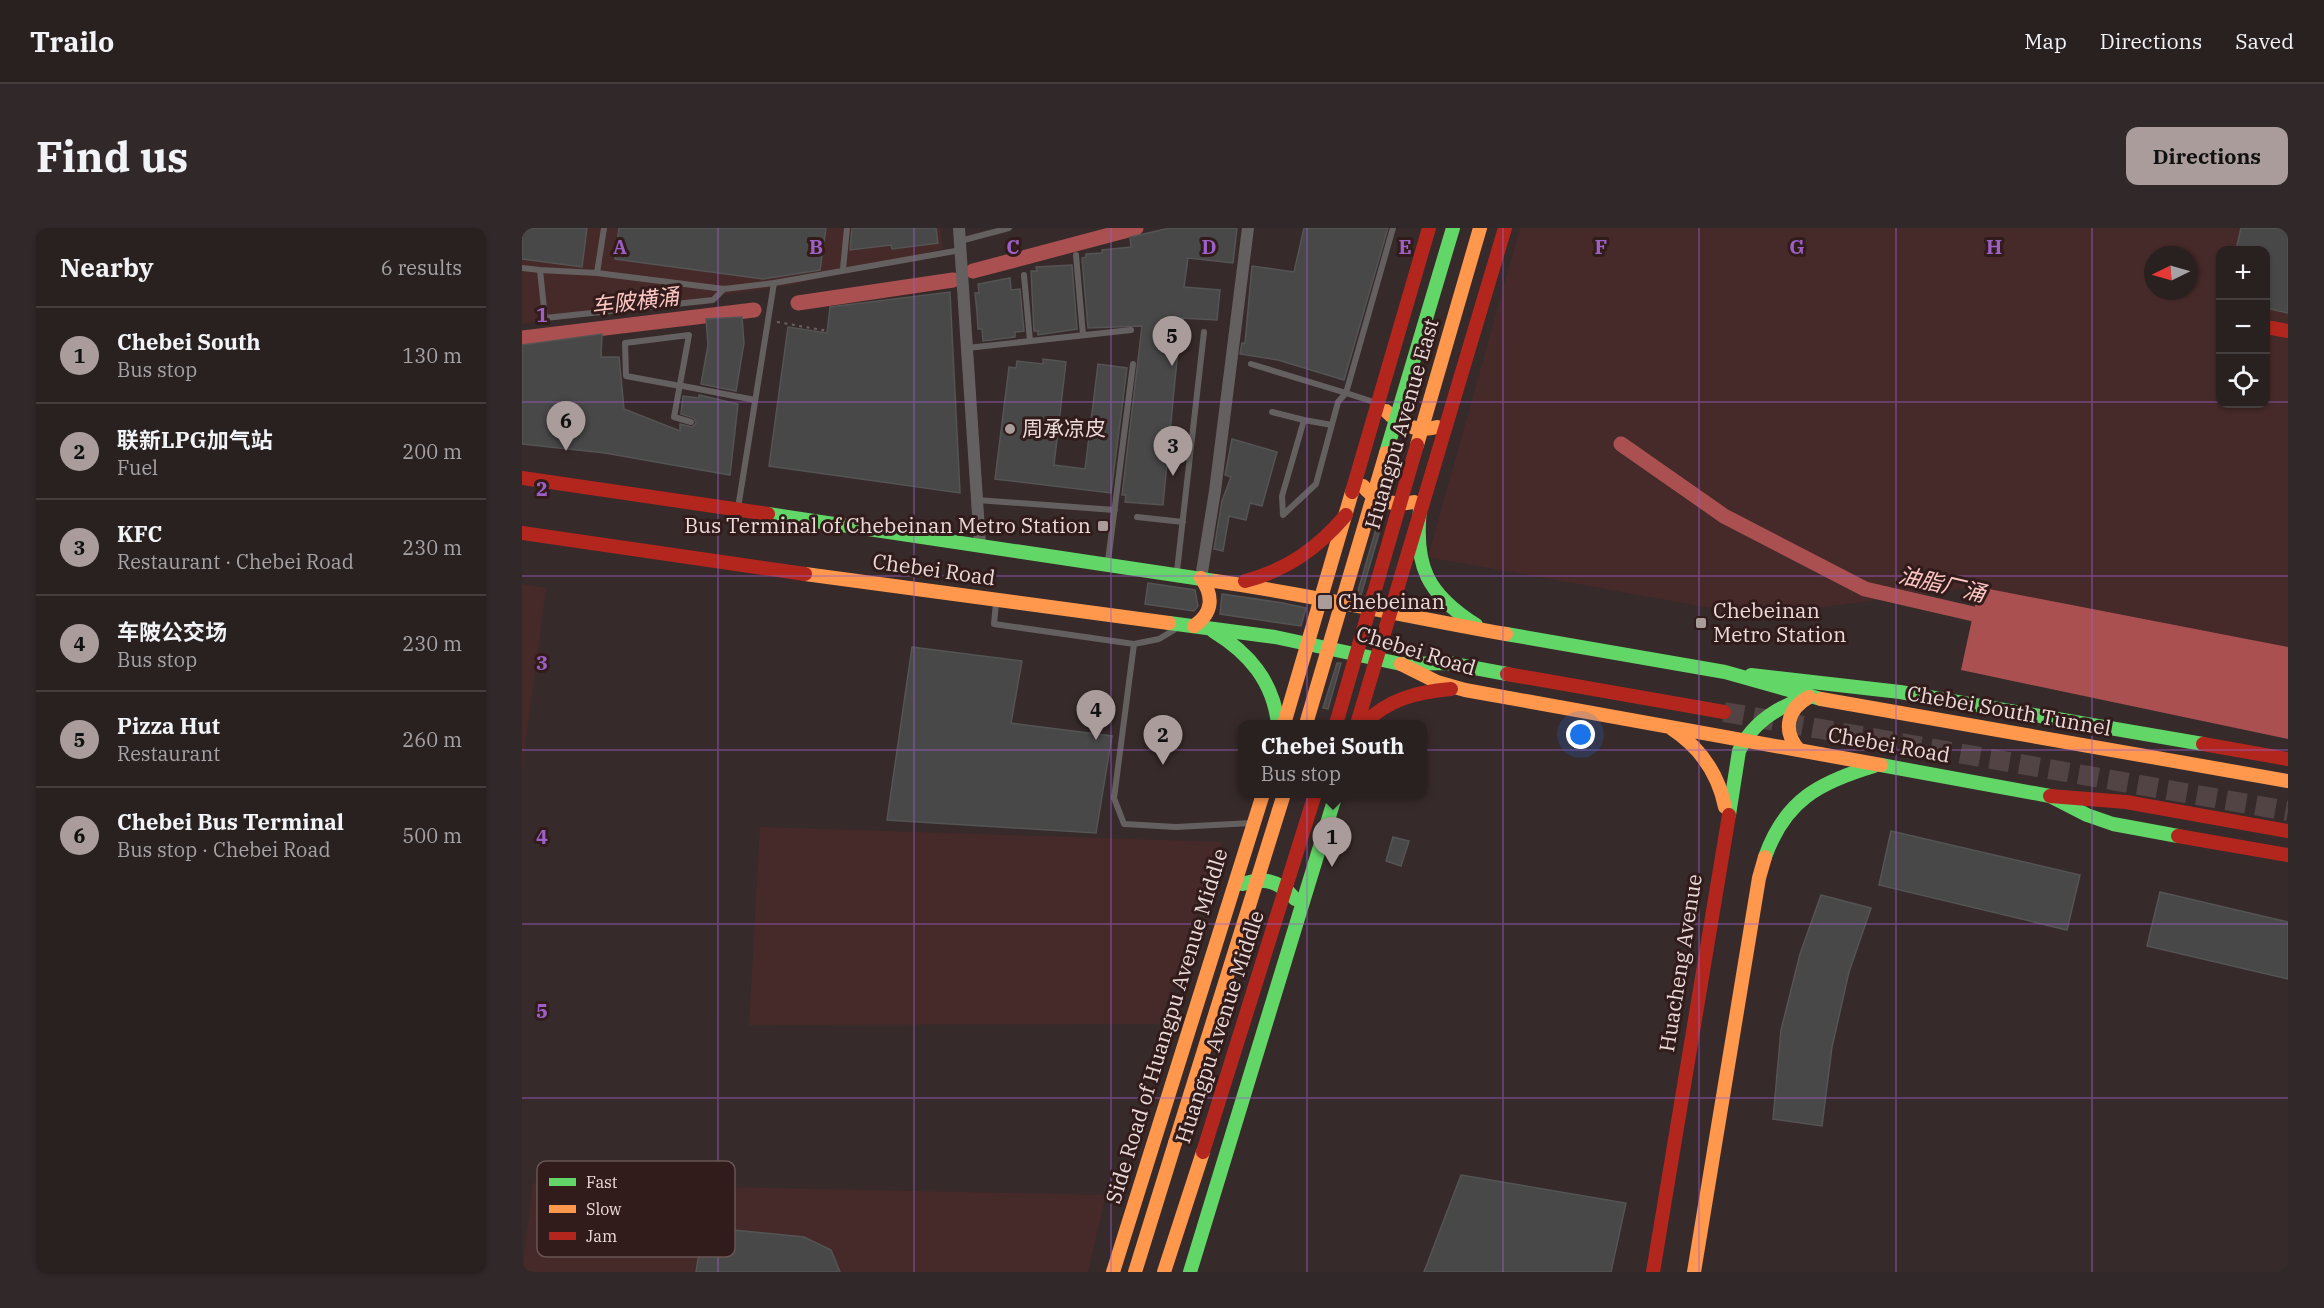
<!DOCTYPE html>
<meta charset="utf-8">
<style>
:root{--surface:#292020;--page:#312829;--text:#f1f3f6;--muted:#a5a3a5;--line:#453e3e;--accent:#ab9c9c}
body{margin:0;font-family:"IBM Plex Serif","Noto Sans SC",serif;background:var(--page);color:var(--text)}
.controls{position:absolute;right:18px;top:18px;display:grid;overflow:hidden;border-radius:12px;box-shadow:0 2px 4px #0004}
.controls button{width:54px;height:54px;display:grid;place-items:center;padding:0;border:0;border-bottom:2px solid var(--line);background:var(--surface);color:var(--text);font:30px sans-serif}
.compass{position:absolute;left:1622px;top:18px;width:54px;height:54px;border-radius:50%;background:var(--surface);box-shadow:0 2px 4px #0004;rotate:265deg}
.you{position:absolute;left:1059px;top:507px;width:21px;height:21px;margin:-15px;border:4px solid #fff;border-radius:50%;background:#1a73e8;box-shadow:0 0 0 9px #1a73e833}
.badge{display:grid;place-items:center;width:39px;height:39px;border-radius:50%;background:var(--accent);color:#111;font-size:20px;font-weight:700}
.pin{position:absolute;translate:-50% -50px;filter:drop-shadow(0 2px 3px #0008)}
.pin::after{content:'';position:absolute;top:32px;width:21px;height:18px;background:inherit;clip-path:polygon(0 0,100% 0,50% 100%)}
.popup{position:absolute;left:716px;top:492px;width:189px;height:78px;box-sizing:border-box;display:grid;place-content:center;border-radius:12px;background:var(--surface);filter:drop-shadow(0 2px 4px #0005);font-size:20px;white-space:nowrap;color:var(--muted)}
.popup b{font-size:22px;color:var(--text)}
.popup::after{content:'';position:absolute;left:50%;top:100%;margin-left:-12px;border:12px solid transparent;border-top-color:var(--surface)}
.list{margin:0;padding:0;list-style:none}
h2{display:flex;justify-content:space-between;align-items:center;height:78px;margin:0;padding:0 24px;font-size:26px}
h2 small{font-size:20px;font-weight:400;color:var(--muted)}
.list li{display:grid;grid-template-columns:39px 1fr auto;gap:18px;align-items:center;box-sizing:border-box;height:96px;padding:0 24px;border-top:2px solid var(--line)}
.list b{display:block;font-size:22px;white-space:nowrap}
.list p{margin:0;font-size:20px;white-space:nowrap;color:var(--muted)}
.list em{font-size:20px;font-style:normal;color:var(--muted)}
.icon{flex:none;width:33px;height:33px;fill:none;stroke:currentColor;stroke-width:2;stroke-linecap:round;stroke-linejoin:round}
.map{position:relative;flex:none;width:1766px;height:1044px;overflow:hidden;border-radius:12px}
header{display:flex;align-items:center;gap:36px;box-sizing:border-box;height:84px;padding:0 30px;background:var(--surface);border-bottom:2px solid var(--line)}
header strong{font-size:28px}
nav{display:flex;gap:33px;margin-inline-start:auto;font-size:21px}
.intro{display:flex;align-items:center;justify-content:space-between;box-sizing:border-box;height:144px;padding:0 36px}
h1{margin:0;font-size:42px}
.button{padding:15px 27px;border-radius:12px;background:var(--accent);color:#111;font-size:21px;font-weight:700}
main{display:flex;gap:36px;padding:0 36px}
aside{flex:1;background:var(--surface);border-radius:12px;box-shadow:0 2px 4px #0004}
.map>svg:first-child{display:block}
.built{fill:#462a29;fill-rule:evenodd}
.water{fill:#ab5050}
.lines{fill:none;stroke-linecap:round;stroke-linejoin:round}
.canal{stroke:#ab5050;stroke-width:15}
.building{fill:#484848;stroke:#545454;stroke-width:1.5}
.primary-tunnel{stroke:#524444;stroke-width:20;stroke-dasharray:20 10;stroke-linecap:butt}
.path{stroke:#696262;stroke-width:2;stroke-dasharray:3 4.5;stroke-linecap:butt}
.lane{stroke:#656060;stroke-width:6}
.street{stroke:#656060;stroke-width:12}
.fast{stroke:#63d668;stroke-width:14}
.slow{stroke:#ff974d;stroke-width:14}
.jam{stroke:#b3261e;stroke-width:14}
.fast-bridge{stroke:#63d668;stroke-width:14}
.slow-bridge{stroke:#ff974d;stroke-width:14}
.jam-bridge{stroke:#b3261e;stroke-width:14}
.grid{fill:none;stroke:#9c60c7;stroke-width:1.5;stroke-opacity:0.55}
.poi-dot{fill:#ab9c9c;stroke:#321c1b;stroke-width:2}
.labels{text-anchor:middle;stroke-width:6;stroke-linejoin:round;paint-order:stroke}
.street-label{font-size:21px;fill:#eadad9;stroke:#321c1b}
.poi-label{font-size:21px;fill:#eadad9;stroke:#321c1b;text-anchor:start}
.water-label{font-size:22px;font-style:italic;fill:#fdc6c3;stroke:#321c1b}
.key{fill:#321c1b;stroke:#695554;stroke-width:1.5}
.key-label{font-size:16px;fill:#eadad9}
.grid-label{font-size:20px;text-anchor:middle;font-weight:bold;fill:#9c60c7;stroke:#321c1b;stroke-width:6;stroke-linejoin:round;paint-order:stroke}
</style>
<header>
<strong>Trailo</strong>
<nav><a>Map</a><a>Directions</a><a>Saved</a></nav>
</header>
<div class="intro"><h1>Find us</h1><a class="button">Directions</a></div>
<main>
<aside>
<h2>Nearby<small>6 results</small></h2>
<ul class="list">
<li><span class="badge">1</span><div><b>Chebei South</b><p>Bus stop</p></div><em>130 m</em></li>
<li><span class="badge">2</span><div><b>联新LPG加气站</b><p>Fuel</p></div><em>200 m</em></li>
<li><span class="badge">3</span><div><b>KFC</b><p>Restaurant · Chebei Road</p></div><em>230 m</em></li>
<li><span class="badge">4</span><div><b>车陂公交场</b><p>Bus stop</p></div><em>230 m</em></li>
<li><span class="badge">5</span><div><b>Pizza Hut</b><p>Restaurant</p></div><em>260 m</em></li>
<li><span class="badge">6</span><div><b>Chebei Bus Terminal</b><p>Bus stop · Chebei Road</p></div><em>500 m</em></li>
</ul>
</aside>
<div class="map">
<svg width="1766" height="1044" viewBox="0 0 1766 1044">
<rect width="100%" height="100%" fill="#372a2a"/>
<path class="built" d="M0,0H419L421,21L269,57L0,96Z
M998,0H1766V419L1457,359L1233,388L906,329ZM1698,22H1744V176H1698ZM1631,27H1667V63H1631Z
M0,356L24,360L0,540Z
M238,599L701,614L637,796L227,797Z
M11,955L584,967L566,1044H0Z"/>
<path class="water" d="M1457,359L1766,419V511L1439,442Z"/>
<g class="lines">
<path class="canal" d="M451,43L614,0
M276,75L431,52
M0,110L232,82
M1099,216L1202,288L1343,361L1469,390"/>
</g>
<path class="building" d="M0,0H65L60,39L0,31Z
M97,0H304L298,42L241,51L93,31Z
M330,0H414L416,15L370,21L369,17L328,22Z
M648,0H715L711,35L666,30L662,59L698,62L695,92L659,90L641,277L603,274L604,267H600L620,98L566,100L560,30L564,29V26L580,25V22L609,19L608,9Z
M782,0H866L822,152L756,132L718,126L720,115H723L730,38L772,44Z
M1719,0H1766V85L1743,80V22H1714Z
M550,37L555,101L516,107V103H512L509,43H515L514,39Z
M488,50L489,62L498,61L502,103L493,104V109L461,113L460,101H456L455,84L453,65H457L456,56Z
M428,64L438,265L247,238L266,99L305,105L308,79Z
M220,89L222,115L214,163L179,156L186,117L184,91Z
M80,106L79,129H97L102,181L158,203V196L170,199L174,195L172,190L159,186L161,168L177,170V167L216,176L208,247L83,225L0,216V117Z
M521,131L544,134L532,237L563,241L576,136L605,140L589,265L473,251L487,139L494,140L495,133L521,136Z
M710,211L755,224L740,278L728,275L724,292L707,288L701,323L692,321L700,273L709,249L703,247Z
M859,284L863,285L839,367L835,366Z
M626,355L673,362L676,378L672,383L623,376Z
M700,366L761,375L784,380L779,398L698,386Z
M390,419L500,433L489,495L590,508L574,605L365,592Z
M815,435H819L806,481L801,480Z
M1369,603L1558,647L1545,702L1357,657Z
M871,609L887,613L879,638L864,633Z
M1638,664L1766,694V751L1625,718Z
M1299,667L1349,680L1327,744L1310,819L1300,898L1251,891L1259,802L1278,726Z
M939,947L1104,975L1089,1044H902Z
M181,999L282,1009L309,1022L318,1044H174Z"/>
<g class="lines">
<path class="primary-tunnel" d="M1202,484L1766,583"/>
<path class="path" d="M255,94L306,103"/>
<path class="lane" d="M82,0L75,45L202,61L252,55
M438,13L487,0
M554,27L561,107
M0,40L18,42L23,90L191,72L202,61
M321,41L325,0
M18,42L75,45
M502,47L508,113
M445,120L609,102
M729,136L824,165L816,174L794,256L761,287L760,268L782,192L750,184
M855,175L824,165L871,0
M782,192L810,197
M169,194L152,189L167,107L103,115L104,148L158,158H161L233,172
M455,272L593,282
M216,280L252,55L439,22
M615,289L661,294
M586,333L611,136
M655,343L682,104
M474,375L472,396L612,416L637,411L652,402
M612,416L592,570L602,596L654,599L730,595"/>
<path class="street" d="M437,0L458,317
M679,350L693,263L726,0"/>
<path class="fast" d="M898,281C892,338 905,366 954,397
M246,286L693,353
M647,395L753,409L879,436L926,435L985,446
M691,403C727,425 751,453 756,496
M984,406L1203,444L1299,471
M1229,447L1378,464L1681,516
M1359,537L1528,568L1565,587L1591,596L1656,608
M1207,587L1217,523C1230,495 1254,480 1282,470
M1243,629C1263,572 1298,554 1352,538
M721,656C742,648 759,654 773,671
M668,1044L814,566"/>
<path class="slow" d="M864,183C879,198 895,204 915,199
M841,258C854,274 872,278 892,274
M283,346L647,395
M693,353C791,367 887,389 984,406
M672,398C691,385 692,368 679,350
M879,436L915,454L943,462L1359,537
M1299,471L1766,553
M762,496L830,264
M1150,501C1179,520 1196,545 1203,579
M1277,522C1260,503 1265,481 1287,469
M591,1044L741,566
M613,1044L653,915
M642,1044L681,924
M1172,1044L1237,650L1243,629"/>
<path class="jam" d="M1750,100L1766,103
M0,250L246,286
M830,264L907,0
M0,305L283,346
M723,353C765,342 796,320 824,287
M985,446L1202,484
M835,496L983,0
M842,496C866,471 895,464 929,461
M1681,516L1766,531
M1528,568L1604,574L1766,603
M1656,608L1766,627
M1131,1044L1207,587"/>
<path class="fast-bridge" d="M864,225L931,0"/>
<path class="slow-bridge" d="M895,217L958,0
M784,496L864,225
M653,915L762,566"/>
<path class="jam-bridge" d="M814,496L895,217
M681,924L793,566"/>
</g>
<path class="grid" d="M196,0V1044M392,0V1044M589,0V1044M785,0V1044M981,0V1044M1177,0V1044M1374,0V1044M1570,0V1044M0,174H1698M1744,174H1766M0,348H1766M0,522H1766M0,696H1766M0,870H1766"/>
<g class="poi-dot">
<circle cx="488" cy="201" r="6"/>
<rect x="575" y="292" width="12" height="12" rx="3"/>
<rect x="795" y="366" width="16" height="16" rx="3"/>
<rect x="1173" y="389" width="12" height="12" rx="3"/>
</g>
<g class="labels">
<g class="street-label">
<text transform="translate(880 196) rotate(-74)" y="7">Huangpu Avenue East</text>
<text transform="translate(412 342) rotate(8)" y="7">Chebei Road</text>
<text transform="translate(894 423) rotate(17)" y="7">Chebei Road</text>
<text transform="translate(1487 483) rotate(10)" y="7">Chebei South Tunnel</text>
<text transform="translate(1367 517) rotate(10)" y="7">Chebei Road</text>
<text transform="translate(1159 735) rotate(-81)" y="7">Huacheng Avenue</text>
<text transform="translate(645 798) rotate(-73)" y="7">Side Road of Huangpu Avenue Middle</text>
<text transform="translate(698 799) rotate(-72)" y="7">Huangpu Avenue Middle</text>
</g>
<g class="poi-label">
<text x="500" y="208">周承凉皮</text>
<text x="569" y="305" text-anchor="end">Bus Terminal of Chebeinan Metro Station</text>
<text x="816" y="381">Chebeinan</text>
<text x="1191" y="390">Chebeinan<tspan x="1191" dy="24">Metro Station</tspan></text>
</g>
<g class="water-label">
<text transform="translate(113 73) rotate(-7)" y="8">车陂横涌</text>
<text transform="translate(1420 356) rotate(13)" y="8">油脂厂涌</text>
</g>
</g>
<rect x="15" y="933" width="198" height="96" rx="9" class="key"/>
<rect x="27" y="950" width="27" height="8" fill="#63d668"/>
<rect x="27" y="977" width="27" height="8" fill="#ff974d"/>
<rect x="27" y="1004" width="27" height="8" fill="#b3261e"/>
<g class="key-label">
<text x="64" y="960">Fast</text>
<text x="64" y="987">Slow</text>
<text x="64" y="1014">Jam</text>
</g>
<g class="grid-label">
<text x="98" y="26">A</text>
<text x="294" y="26">B</text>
<text x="491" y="26">C</text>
<text x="687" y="26">D</text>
<text x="883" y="26">E</text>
<text x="1079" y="26">F</text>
<text x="1275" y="26">G</text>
<text x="1472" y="26">H</text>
<text x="20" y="94">1</text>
<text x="20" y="268">2</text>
<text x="20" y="442">3</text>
<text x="20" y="616">4</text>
<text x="20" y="790">5</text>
</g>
</svg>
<div class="controls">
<button>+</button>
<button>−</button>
<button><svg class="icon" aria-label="locate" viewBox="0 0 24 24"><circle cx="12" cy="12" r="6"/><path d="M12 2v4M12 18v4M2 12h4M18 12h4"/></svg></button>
</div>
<svg class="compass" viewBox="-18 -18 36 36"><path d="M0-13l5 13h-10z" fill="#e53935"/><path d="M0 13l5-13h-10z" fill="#a5a3a5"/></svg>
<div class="you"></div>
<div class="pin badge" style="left:810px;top:639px">1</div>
<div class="popup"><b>Chebei South</b>Bus stop</div>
<div class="pin badge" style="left:641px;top:537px">2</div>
<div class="pin badge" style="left:651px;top:248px">3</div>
<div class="pin badge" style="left:574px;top:512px">4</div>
<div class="pin badge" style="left:650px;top:138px">5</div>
<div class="pin badge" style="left:44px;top:223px">6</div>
</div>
</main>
